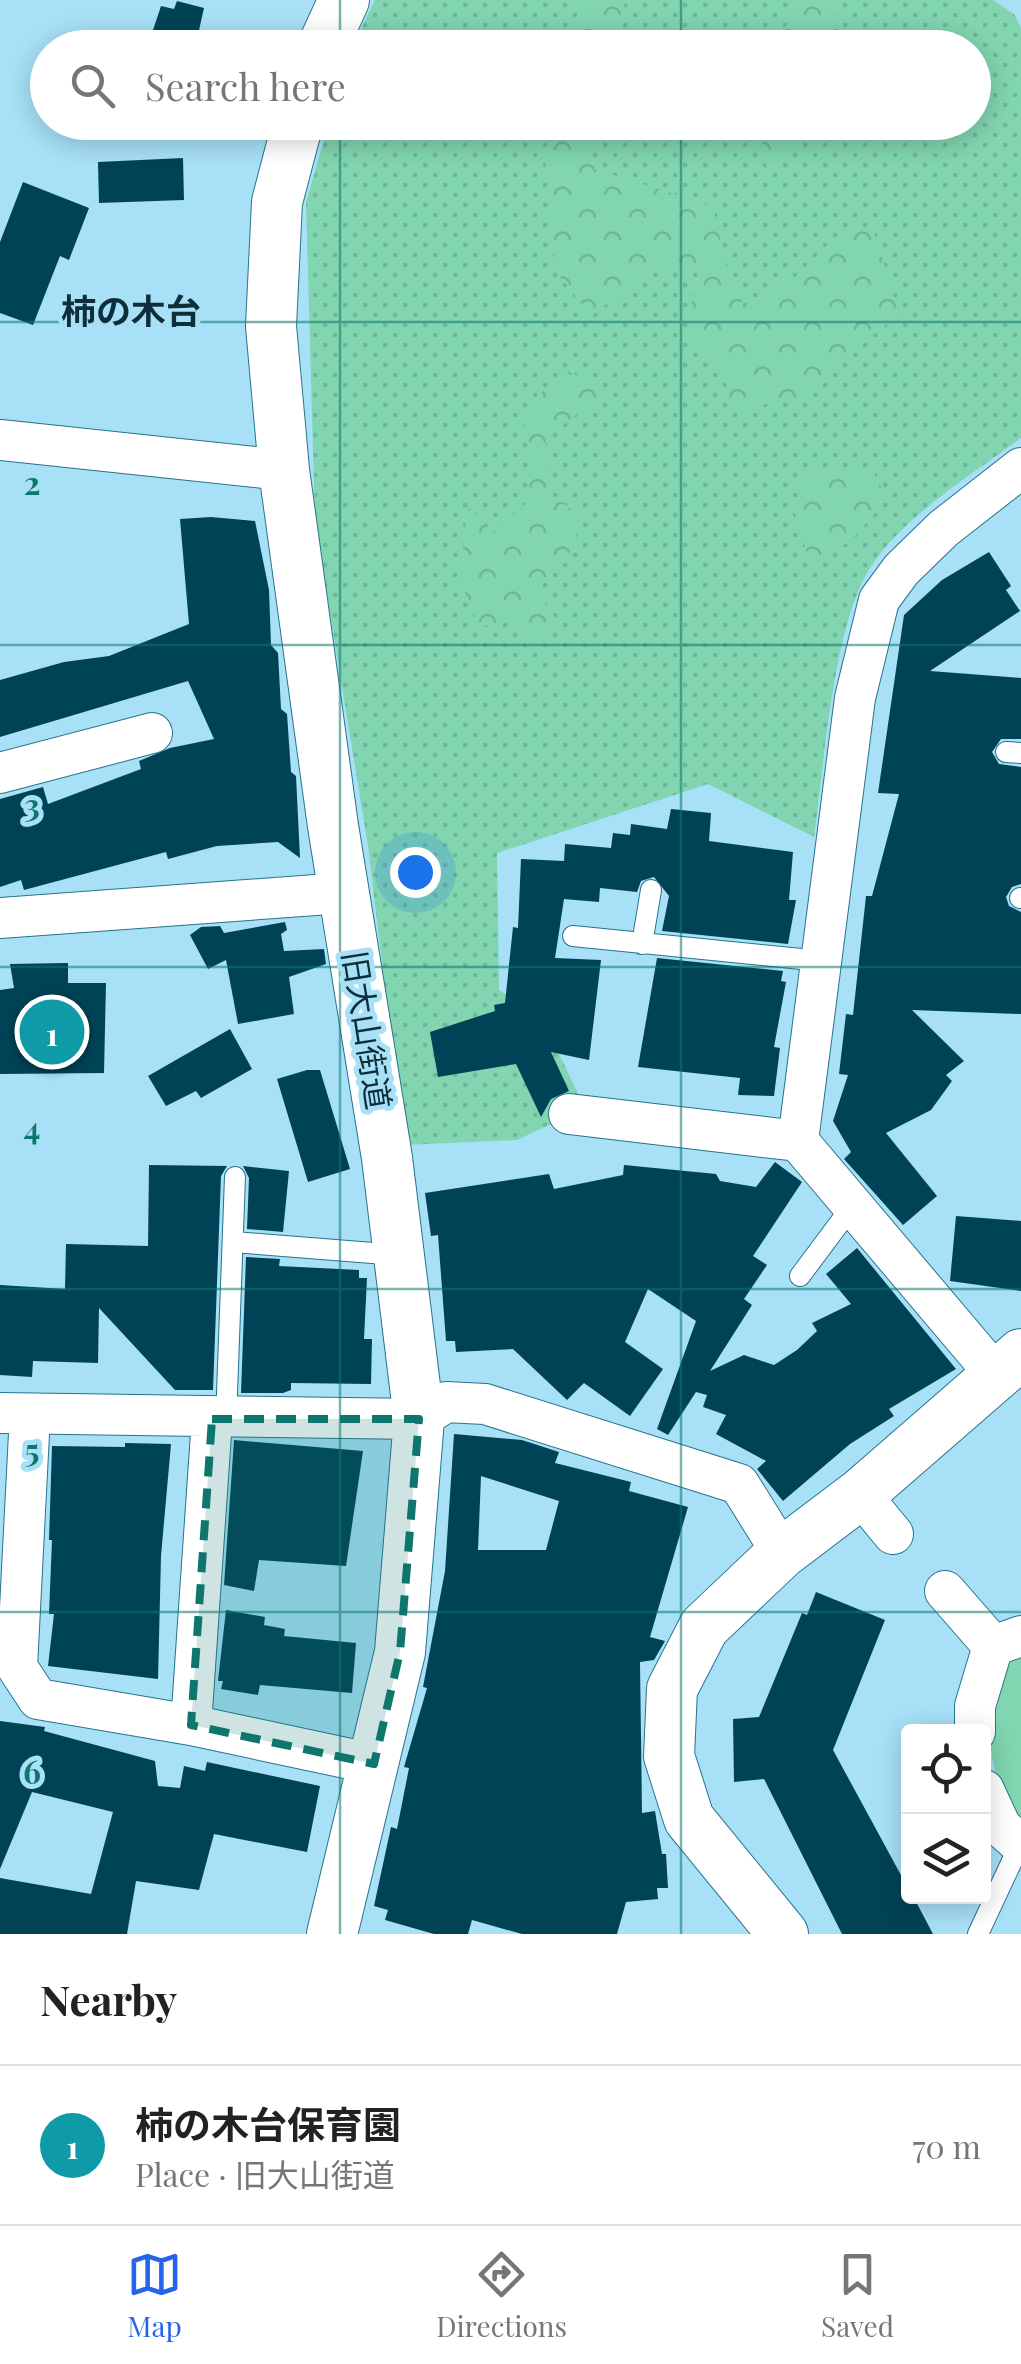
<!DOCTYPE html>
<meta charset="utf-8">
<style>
:root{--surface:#fff;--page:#f6f6f6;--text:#222;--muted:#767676;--line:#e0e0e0;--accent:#2563eb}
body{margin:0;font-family:"Playfair Display","Noto Sans JP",serif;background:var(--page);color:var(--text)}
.controls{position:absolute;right:30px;bottom:30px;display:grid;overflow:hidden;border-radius:10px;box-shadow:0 5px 25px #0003}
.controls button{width:90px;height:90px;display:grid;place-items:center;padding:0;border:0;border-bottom:2px solid var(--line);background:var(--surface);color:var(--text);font:50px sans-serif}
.you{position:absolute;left:415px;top:872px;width:35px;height:35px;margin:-25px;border:8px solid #fff;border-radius:50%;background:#1a73e8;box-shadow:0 0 0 15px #1a73e833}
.badge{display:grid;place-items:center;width:65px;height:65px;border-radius:50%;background:var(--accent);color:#fff;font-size:32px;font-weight:700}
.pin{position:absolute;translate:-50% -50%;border:5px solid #fff;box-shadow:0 2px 10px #0006}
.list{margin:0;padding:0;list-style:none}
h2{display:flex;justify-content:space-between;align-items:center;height:130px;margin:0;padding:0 40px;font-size:42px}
h2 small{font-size:32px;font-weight:400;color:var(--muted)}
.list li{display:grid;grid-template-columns:65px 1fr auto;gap:30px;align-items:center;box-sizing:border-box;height:160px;padding:0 40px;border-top:2px solid var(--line)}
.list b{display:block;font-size:38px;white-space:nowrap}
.list p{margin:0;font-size:32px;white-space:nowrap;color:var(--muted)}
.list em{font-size:32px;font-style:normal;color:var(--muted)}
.icon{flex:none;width:55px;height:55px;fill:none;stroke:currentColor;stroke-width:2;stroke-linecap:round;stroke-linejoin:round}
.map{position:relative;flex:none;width:1021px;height:1934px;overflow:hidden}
.search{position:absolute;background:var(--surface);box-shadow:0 5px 25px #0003;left:30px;right:30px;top:30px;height:110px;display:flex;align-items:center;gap:25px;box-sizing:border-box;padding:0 35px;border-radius:55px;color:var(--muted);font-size:38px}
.sheet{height:290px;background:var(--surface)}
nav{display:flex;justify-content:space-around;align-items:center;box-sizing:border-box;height:140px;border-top:2px solid var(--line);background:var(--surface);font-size:28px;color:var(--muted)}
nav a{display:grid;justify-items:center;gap:5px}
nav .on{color:var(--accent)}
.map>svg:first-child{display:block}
.grass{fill:url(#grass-dots)}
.forest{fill:url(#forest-crowns)}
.park{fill:#81d5b0}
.building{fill:#014356;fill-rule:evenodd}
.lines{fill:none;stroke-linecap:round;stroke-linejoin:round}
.service-casing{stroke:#27738d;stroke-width:22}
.minor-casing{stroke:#27738d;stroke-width:42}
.tertiary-casing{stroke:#27738d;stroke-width:52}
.service{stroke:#fff;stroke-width:20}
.minor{stroke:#fff;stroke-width:40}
.tertiary{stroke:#fff;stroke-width:50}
.marked{fill:#0f766e;fill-opacity:0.2;stroke:#0f766e;stroke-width:8;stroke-dasharray:20 12;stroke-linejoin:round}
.grid{fill:none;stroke:#0f766e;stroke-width:2.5;stroke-opacity:0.55}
.labels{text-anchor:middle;stroke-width:10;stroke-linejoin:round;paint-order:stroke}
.street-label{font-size:32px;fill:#0e2e39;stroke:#a7e0f7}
.neighbourhood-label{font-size:35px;font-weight:bold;fill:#0e2e39;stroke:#a7e0f7}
.grid-label{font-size:32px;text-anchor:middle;font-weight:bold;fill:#0f766e;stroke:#a7e0f7;stroke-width:10;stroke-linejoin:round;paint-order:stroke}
</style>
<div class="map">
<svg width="1021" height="1934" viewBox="0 0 1021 1934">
<defs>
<pattern id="grass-dots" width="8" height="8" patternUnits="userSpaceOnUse" patternTransform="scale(2.5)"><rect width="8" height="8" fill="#81d5b0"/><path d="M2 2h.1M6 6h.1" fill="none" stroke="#6eb798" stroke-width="1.8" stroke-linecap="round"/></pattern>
<pattern id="forest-crowns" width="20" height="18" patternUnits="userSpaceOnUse" patternTransform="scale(2.5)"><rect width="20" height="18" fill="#81d5b0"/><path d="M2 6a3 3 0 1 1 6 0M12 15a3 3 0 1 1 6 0" fill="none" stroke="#6eb798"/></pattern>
</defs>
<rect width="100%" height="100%" fill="#a7e0f7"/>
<path class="grass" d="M375,0H993L1014,14L1021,28V438C972,475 903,516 870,568C833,625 824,766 814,837L708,784L497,853L499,990L540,1015L585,1108L517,1140L404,1145L368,846L315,521L306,202L329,123L974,122V48L352,47Z"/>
<path class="forest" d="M585,0H626L609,47H561Z
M792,0H837L839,47H787L785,31Z
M779,122H832V123L767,166L756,151Z
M564,123H591L594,169L713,206L726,265L743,292L741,308L794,278L846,227L874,231L899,314L795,398L734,411L720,365L686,333L699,268L649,272L591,316L556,272L544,148L567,131Z
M564,369L608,390L546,438L548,492L583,518L565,563L535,588L561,626L529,651L516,621L479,627L460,580L467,506L495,532L529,501V450L522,413Z
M806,468H872L887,499L850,542L809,560L794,510Z"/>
<path class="park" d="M1021,1643V1823C988,1791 978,1697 1002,1657C1006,1651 1015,1647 1021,1643Z"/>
<path class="building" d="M177,1L204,8L195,48H147L161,6L174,9Z
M183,158L184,200L99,203L98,162Z
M23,182L89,208L69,260L60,256L33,325L0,313V242Z
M211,517L255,521L269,590L271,645L278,653L281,709L287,714L291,772L296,776L300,858L278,842L217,846L168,859L166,852L24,890L21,880L0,887V799L43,787L48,804L141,769L139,761L170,748L214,739L188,681L0,737V680L64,662L109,656L189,624L180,519Z
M989,552L1011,586L1006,590L1020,611L930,671L1021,678V739H1001L992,752L999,764L1021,767V884L1012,887L1006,897L1009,906L1021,912V1014L912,1010L964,1061L946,1075L952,1081L931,1110L886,1133L937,1196L903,1225L844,1159L851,1152L833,1121L848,1075L839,1074L846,1014L853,1015L866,896H872L899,794L878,793L904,615L942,580Z
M671,809L711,813L709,841L793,852L789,900H796L788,944L662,931L669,896L654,877L641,881L637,892L600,888L599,902L564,899L555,958L601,960L589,1060L551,1052L569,1091L551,1099L541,1117L516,1064L438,1077L430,1032L495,1011L494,1005L505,1003L513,927L518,928L521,859L564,861L565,844L611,848L613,833L630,835L631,824L667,829Z
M285,922L287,930L281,934L284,951L324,949L326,964L289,977L294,1014L238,1024L226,960L208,969L190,935L201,927L220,926L224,933Z
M657,958L783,971L781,981L786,982L774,1047L780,1048L774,1096L738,1095L740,1078L638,1067Z
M68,963V983H106L104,1073L0,1074V990L14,988L10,964Z
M230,1029L252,1069L201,1098L196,1091L166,1106L148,1076Z
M307,1070H320L350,1169L308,1182L277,1079Z
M775,1162L802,1182L753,1256L767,1265L744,1299L752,1305L710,1371L744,1355L774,1365L797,1350L817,1331L812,1323L851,1304L826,1274L857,1248L956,1369L889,1409L894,1416L850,1444L783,1501L757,1469L766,1461L716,1434L726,1415L703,1407L707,1395L696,1392L668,1435L657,1429L696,1321L648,1289L625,1342L663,1369L630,1416L584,1383L567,1400L513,1349L456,1352L455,1341H446L438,1235L431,1236L425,1193L549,1174L554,1189L623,1175L624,1165L716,1174L720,1181L756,1187Z
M149,1165L227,1166L221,1176L213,1390H175L99,1308L98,1363L33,1361L32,1377L0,1375V1285L65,1289L66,1244L148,1246Z
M243,1166L289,1171L283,1232L247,1229L249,1178Z
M956,1216L1021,1221V1291L950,1281Z
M246,1257L280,1259L279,1266L359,1270V1278H367L364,1339H372L371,1384L291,1383V1390L283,1393H241Z
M454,1434L522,1440L559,1452L555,1463L631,1482L629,1491L688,1507L650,1637L665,1641L654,1660L640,1662L642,1813L655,1811L662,1854H666L668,1888H657L658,1899L626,1902L617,1934H522L472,1920L468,1934H434L385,1920L388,1910L374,1906L391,1827L397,1829L409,1768L404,1767L427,1688L423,1687L445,1571ZM481,1476L559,1501L546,1550H478Z
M234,1440L363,1451L346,1566L259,1560L254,1591L224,1585Z
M125,1443L171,1444L161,1556L158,1679L48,1666L54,1614H49L52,1540H49L52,1446L125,1447Z
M816,1592L885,1620L833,1750L908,1888V1896H913L933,1934H842L764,1779L734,1782L733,1719L759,1717L802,1613L807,1615Z
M226,1610L265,1617L264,1625L285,1629L284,1636L356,1643L352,1693L260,1685L258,1695L221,1689L223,1681H218Z
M0,1721L45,1727L44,1731L155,1761L158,1786L180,1788L184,1766L205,1771L207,1762L320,1786L307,1852L214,1834L199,1890L136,1881L127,1934H0V1878L91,1894L113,1812L32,1792L0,1869Z"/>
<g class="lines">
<defs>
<path id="service" d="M1006,752L1021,753
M1020,898H1021
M573,936L821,961
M642,944L651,890
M233,1242L398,1255
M800,1276L853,1205
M226,1420L235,1177
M978,1934L1020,1844"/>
<path id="minor" d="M0,440L284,470
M0,773L152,733
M0,918L343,893
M569,1114L798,1141L996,1375
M798,1141L855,698L879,600L901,570L943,529L1021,468
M0,1413L419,1419L446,1402L485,1404L739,1484L782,1553
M30,1414L17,1667L38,1699L191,1725L374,1764
M860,1494L893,1534
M945,1591L993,1646
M191,1725L212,1419
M975,1732V1706L993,1646L1021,1636
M984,1790L1001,1827L1021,1845"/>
<path id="tertiary" d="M322,48L344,0
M298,122L277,202L271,326L284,470L333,826L387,1158L419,1419L400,1652L332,1934
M783,1934L689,1819L669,1756L672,1689L704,1627L782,1553L860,1494L1021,1354"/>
</defs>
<use href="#service" class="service-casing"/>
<use href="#minor" class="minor-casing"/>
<use href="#tertiary" class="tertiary-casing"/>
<use href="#service" class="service"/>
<use href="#minor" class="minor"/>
<use href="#tertiary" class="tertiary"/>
</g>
<path class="marked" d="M212,1419H419L400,1652L374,1764L191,1725Z"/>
<path class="grid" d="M340,0V48M681,0V48M340,122V1934M681,122V1934M0,322H1021M0,645H1021M0,967H1021M0,1289H1021M0,1612H1021"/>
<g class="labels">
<g class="street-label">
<text transform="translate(366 1030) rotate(81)" y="11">旧大山街道</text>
</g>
<g class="neighbourhood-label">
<text x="131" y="324">柿の木台</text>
</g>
</g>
<g class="grid-label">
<text x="32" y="495">2</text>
<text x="32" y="817">3</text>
<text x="32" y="1140">4</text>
<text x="32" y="1462">5</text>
<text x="32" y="1784">6</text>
</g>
</svg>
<div class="controls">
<button><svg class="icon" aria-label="locate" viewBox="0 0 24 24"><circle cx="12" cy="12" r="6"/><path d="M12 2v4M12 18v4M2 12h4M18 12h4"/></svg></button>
<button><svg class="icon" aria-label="layers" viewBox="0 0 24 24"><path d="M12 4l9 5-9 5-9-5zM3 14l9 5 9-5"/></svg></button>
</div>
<div class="you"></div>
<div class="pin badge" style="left:52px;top:1032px;background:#0f9aa8">1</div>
<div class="search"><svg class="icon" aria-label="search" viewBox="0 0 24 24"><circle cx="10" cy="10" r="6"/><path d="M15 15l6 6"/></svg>Search here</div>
</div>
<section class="sheet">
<h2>Nearby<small></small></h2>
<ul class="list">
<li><span class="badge" style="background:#0f9aa8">1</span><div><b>柿の木台保育園</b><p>Place · 旧大山街道</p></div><em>70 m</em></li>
</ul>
</section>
<nav>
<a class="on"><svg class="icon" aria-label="map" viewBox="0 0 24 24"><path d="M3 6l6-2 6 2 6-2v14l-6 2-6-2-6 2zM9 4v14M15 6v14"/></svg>Map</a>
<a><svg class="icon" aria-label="directions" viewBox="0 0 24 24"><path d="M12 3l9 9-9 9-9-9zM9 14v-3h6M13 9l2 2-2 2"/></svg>Directions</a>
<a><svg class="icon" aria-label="saved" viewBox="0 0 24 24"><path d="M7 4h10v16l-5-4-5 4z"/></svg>Saved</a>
</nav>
